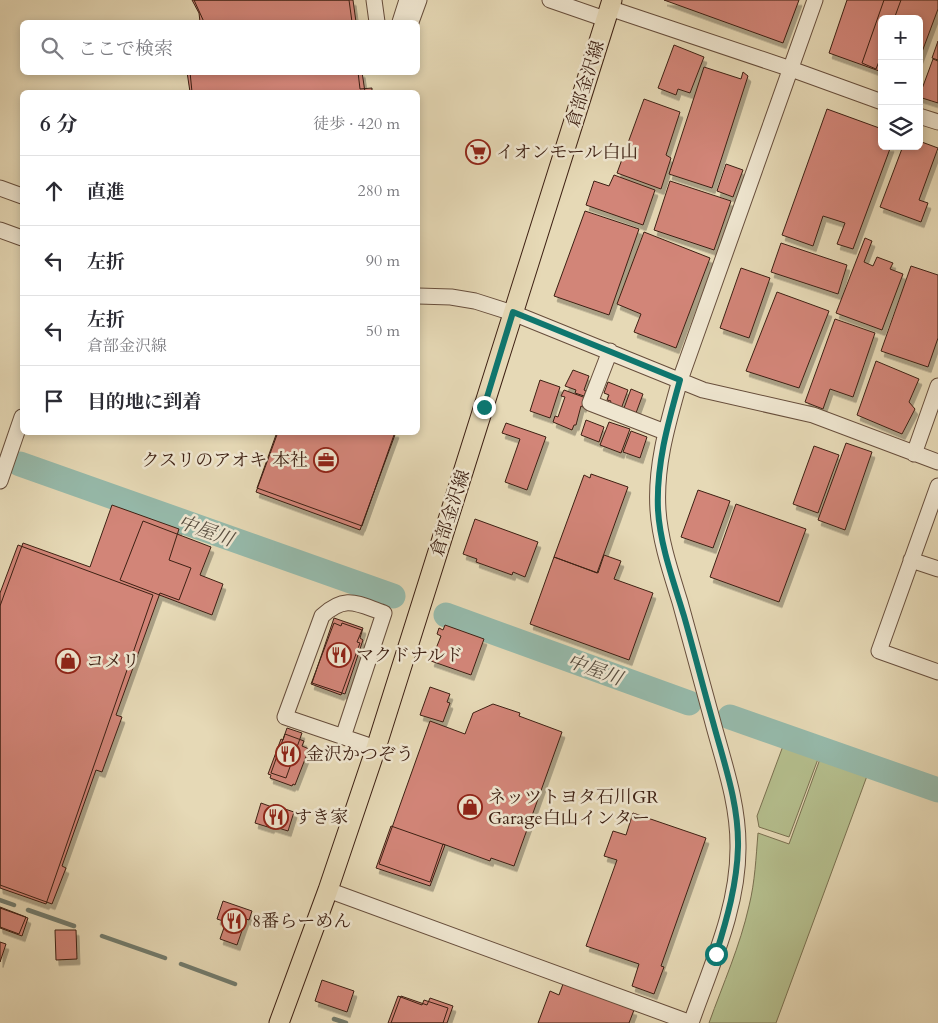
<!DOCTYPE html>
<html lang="ja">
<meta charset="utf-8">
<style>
:root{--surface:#fff;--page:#f2f2f3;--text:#2b2b33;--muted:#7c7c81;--line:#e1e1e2}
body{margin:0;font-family:Cardo,"Noto Serif JP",serif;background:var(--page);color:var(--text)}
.controls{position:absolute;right:15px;top:15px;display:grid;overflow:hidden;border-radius:8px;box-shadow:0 2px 8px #0003}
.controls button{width:45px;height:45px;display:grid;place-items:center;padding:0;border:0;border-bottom:1px solid var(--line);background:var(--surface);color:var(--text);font:25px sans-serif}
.stop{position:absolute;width:15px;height:15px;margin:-11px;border:4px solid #0f766e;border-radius:50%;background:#fff}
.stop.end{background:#0f766e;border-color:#fff;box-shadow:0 1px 5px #0008}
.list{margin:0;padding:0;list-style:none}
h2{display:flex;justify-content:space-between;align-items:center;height:65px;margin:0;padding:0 20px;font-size:21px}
h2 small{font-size:16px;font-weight:400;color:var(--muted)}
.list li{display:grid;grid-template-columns:32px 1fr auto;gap:15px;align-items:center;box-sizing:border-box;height:70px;padding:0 20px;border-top:1px solid var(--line)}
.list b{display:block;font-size:19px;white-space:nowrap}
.list p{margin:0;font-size:16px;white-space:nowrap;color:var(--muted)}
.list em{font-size:16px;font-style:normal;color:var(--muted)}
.icon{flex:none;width:28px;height:28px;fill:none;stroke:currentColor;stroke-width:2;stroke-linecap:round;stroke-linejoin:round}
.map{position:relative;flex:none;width:938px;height:1023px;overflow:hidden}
.search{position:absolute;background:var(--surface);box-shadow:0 2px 8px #0003;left:20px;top:20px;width:400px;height:55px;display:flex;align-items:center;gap:12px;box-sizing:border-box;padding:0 18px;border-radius:8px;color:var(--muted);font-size:19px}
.panel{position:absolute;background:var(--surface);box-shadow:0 2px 8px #0003;left:20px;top:90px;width:400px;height:345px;border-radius:8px}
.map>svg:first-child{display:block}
.green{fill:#b5bf8e;stroke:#797050}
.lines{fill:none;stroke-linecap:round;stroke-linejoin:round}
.stream{stroke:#727c6e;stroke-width:4.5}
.river{stroke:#96baab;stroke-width:25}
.building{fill:#d28578;stroke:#3d2013;filter:url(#shadow)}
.minor-casing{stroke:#674e3c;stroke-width:17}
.major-casing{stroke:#3d2013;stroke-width:21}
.minor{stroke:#efe6d0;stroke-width:15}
.major{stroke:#e6d9b6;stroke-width:19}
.route{stroke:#0f766e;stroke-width:6}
.labels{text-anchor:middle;stroke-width:5;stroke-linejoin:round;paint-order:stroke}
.street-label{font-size:18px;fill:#3d2013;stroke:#efe6d0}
.poi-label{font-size:18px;fill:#3d2013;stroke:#efe6d0;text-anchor:start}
.water-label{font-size:19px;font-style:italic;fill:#584e41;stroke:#efe6d0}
</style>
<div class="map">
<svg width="938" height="1023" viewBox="0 0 938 1023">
<defs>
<filter id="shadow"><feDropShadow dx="3" dy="5.5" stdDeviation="0" flood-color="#0004"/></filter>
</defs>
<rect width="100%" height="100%" fill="#e6d9b6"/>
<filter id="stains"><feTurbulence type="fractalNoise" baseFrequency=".004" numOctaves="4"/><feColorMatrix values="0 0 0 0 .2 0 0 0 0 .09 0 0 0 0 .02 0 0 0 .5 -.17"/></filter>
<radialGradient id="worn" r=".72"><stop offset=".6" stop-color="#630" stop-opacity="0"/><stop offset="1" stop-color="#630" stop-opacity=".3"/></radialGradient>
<path class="green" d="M783,746L818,759L789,837L759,827L757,816Z
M820,759L867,776L776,1023H709C723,984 740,946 749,906C755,882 756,857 758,833L789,844Z"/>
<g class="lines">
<path class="stream" d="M0,900L14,905
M28,910L74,926
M102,936L165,958
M181,964L235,984
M334,1019L346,1023"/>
<path class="river" d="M20,464L393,596
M446,615L689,703
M730,717L938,790"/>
</g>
<path class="building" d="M192,0H349L352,22H200L199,13Z
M194,0H353L356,22H204Z
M664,0H799L783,43Z
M847,0H938V9L919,60V19H882V72L829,53Z
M884,0H901L894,19H882V54L876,69L862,63Z
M938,41V60L932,58Z
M674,45L704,57L690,93L678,89L676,95L658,88Z
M933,59L938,61V103L919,97Z
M704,67L741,79L743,72L748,76L712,188L669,174Z
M187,72H358L360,89L372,88V92H190Z
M190,72H362L365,92H192Z
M644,99L680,112L666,155L671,158L661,189L617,173Z
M827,109L882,129V146H891L853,249L837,244L845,223L823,216L813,246L782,235Z
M919,141L938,148L919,200L928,203L921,222L880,207L903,146H919Z
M726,164L743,170L733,197L717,191Z
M614,175L655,190L643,225L586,205L594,181L609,186Z
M670,181L731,201L714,250L654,230Z
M585,211L639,229L609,315L554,296Z
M644,232L710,258L676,348L634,332L641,314L617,304Z
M865,238L872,241L864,262L873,266L877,257L893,263L890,269L903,274L882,330L836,313Z
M781,243L847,265L838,294L771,272Z
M911,266L938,275V338L928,367L881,351Z
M741,268L770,278L749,338L720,328Z
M777,292L829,311L799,388L746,371Z
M835,319L875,333L853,397L830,389L823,409L805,402Z
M876,361L919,379L909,402L915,409L902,434L857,415Z
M573,370L589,376L584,390L586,391L584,396L575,393L576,390L565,386Z
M540,380L560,387L550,418L530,411Z
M608,382L628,390L621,409L609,405L611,401L607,400L609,395L604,393Z
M631,389L643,394L636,413L624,408Z
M564,390L586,398L583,407L581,406L576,425H574L572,430L553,422L555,416L558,417L565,397L561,396Z
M586,420L604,427L599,442L581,435Z
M609,422L630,429L621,453L600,445Z
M506,423L546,437L527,490L505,482L520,439L502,433Z
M631,431L647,437L640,458L623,452Z
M277,432H395L362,526L257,488Z
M278,432H396L360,530L256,492Z
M846,443L872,452L845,530L818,520Z
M814,446L839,455L818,513L793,504Z
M591,474L628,487L597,573L554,557L584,475L590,478Z
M698,490L730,501L713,548L681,537Z
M736,504L806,529L779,602L710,577Z
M112,505L179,529L169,560L191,568L179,600L160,593L116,715L122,717L102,772L96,770L62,866L66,868L52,904L0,885V606L23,543L90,567Z
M475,519L538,542L525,577L513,572L512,575L476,562L477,559L463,554Z
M143,521L211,547L200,575L223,584L212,615L120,580Z
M18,545L153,595L46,904L0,888V593Z
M604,555L621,561L614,579L653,593L629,660L530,624L554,557L598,573Z
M334,618L363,628L360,638L363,640L345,694L312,683Z
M334,623L341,626L342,623L362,630L357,642L360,643L341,695L311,684Z
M445,625L484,639L471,675L431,661L441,636L437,634L439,628L443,630Z
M430,687L450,694L447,702L450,703L443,722L420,715Z
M493,704L520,713L519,716L562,732L514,866L491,858L490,861L443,844L430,882L379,864L430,721L465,734L473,713Z
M287,728L302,733L286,778L271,773Z
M285,734L304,741L302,746L309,749L295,785L293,784L292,786L270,778L271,775L268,774L281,739L283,740Z
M261,803L272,807L273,805L294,812L288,831L272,826L271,828L255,823Z
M633,813L706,838L661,966L664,967L654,994L632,986L639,964L586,946L617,860L604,856L613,831L626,835Z
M391,826L445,845L430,886L376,868Z
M223,901L252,911L249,920L246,919L237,945L220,939L226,922L217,919Z
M0,907L26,917L19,934L0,927Z
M0,908L28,918L22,936L0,928Z
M55,930H76L77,959L56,960Z
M0,942L6,944L0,962Z
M322,980L354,991L347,1012L315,1001Z
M563,984L634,1010L629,1023H538L550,991L559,995Z
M398,996L422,1005L424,1000L448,1008L443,1023H388Z
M401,996L427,1005L430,998L453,1006L447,1023H391Z"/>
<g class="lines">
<defs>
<path id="minor" d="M374,0L377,22
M550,0L605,19
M609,8L791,69L882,102
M400,22L407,0
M411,22L419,0
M919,116L938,122
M0,188L22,196
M0,230L22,238
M418,296L451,297L475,301L513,313L703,390L813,415L938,462
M610,351L590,403L665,432
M914,454L938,386
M0,481L22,417
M938,486L879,651L938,672
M911,560L938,569
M343,737L384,613C357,604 346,594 322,616L285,717L376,748
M328,890L691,1023
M691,1023C711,966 739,907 738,845C738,801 723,761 712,719C701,680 691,641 680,602C671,573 660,541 658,510C655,465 668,423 680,380L815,0"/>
<path id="major" d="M279,1023L328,890L376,748L612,0"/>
</defs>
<use href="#minor" class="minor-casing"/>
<use href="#major" class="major-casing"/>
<use href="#minor" class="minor"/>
<use href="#major" class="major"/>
</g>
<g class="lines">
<path class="route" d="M484,407L513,312L680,380C668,423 656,465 658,510C660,545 674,583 684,616C694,651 703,687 713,722C724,763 739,804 738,847C737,884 727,919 716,954"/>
</g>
<defs>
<symbol id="supermarket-ring" viewBox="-11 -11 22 22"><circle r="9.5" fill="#efe6d0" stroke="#8f2418" stroke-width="1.5"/><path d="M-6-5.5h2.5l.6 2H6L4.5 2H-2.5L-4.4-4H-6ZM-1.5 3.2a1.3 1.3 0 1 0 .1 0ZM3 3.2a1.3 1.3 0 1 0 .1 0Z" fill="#8f2418"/></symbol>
<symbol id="office-ring" viewBox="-11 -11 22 22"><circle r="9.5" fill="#efe6d0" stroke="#8f2418" stroke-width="1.5"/><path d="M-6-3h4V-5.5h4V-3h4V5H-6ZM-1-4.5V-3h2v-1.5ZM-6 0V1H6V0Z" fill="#8f2418"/></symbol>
<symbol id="restaurant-ring" viewBox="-11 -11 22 22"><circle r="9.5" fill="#efe6d0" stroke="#8f2418" stroke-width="1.5"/><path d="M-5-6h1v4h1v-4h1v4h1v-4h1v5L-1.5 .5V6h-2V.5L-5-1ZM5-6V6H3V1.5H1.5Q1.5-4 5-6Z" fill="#8f2418"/></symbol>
<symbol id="shop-ring" viewBox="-11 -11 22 22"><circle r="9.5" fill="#efe6d0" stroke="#8f2418" stroke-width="1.5"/><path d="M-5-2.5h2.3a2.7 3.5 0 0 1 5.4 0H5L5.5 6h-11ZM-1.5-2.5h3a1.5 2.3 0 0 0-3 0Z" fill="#8f2418"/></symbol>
</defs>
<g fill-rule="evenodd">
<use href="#supermarket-ring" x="464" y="138" width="28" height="28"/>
<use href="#office-ring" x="312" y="446" width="28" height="28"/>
<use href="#restaurant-ring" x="325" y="641" width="28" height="28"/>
<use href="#shop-ring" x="54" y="647" width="28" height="28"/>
<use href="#restaurant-ring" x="274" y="740" width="28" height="28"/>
<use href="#shop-ring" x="456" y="793" width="28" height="28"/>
<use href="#restaurant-ring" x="262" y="803" width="28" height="28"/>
<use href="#restaurant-ring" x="220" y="907" width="28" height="28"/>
</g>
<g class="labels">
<g class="street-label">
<text transform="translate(585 84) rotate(-73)" y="6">倉部金沢線</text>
<text transform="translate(450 513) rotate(-72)" y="6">倉部金沢線</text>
</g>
<g class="poi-label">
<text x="496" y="158">イオンモール白山</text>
<text x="308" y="466" text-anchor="end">クスリのアオキ 本社</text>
<text x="356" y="661">マクドナルド</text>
<text x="86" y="667">コメリ</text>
<text x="306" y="760">金沢かつぞう</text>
<text x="488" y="803">ネッツトヨタ石川GR<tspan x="488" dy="21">Garage白山インター</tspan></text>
<text x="294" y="823">すき家</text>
<text x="252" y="927">8番らーめん</text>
</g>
<g class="water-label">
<text transform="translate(206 530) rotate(20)" y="7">中屋川</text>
<text transform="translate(595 669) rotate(20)" y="7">中屋川</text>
</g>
</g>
<rect width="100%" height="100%" filter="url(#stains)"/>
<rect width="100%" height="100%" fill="url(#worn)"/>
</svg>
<div class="controls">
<button>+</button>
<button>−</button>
<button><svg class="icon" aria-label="layers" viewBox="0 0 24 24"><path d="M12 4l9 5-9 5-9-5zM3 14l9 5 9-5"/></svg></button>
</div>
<div class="stop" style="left:716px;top:954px"></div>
<div class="stop end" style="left:484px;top:407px"></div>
<div class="search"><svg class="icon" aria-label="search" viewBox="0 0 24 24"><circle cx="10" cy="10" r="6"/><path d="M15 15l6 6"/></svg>ここで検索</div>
<section class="panel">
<h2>6 分<small>徒歩 · 420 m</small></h2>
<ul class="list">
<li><svg class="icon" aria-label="ahead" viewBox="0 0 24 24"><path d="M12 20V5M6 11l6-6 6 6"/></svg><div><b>直進</b></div><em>280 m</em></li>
<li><svg class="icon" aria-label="left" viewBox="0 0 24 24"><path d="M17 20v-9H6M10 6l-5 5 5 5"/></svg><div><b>左折</b></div><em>90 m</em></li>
<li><svg class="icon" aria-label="left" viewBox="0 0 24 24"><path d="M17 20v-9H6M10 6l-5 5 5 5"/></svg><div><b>左折</b><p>倉部金沢線</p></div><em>50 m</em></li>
<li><svg class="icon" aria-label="arrive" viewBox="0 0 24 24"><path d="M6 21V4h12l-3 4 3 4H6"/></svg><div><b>目的地に到着</b></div></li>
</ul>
</section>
</div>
